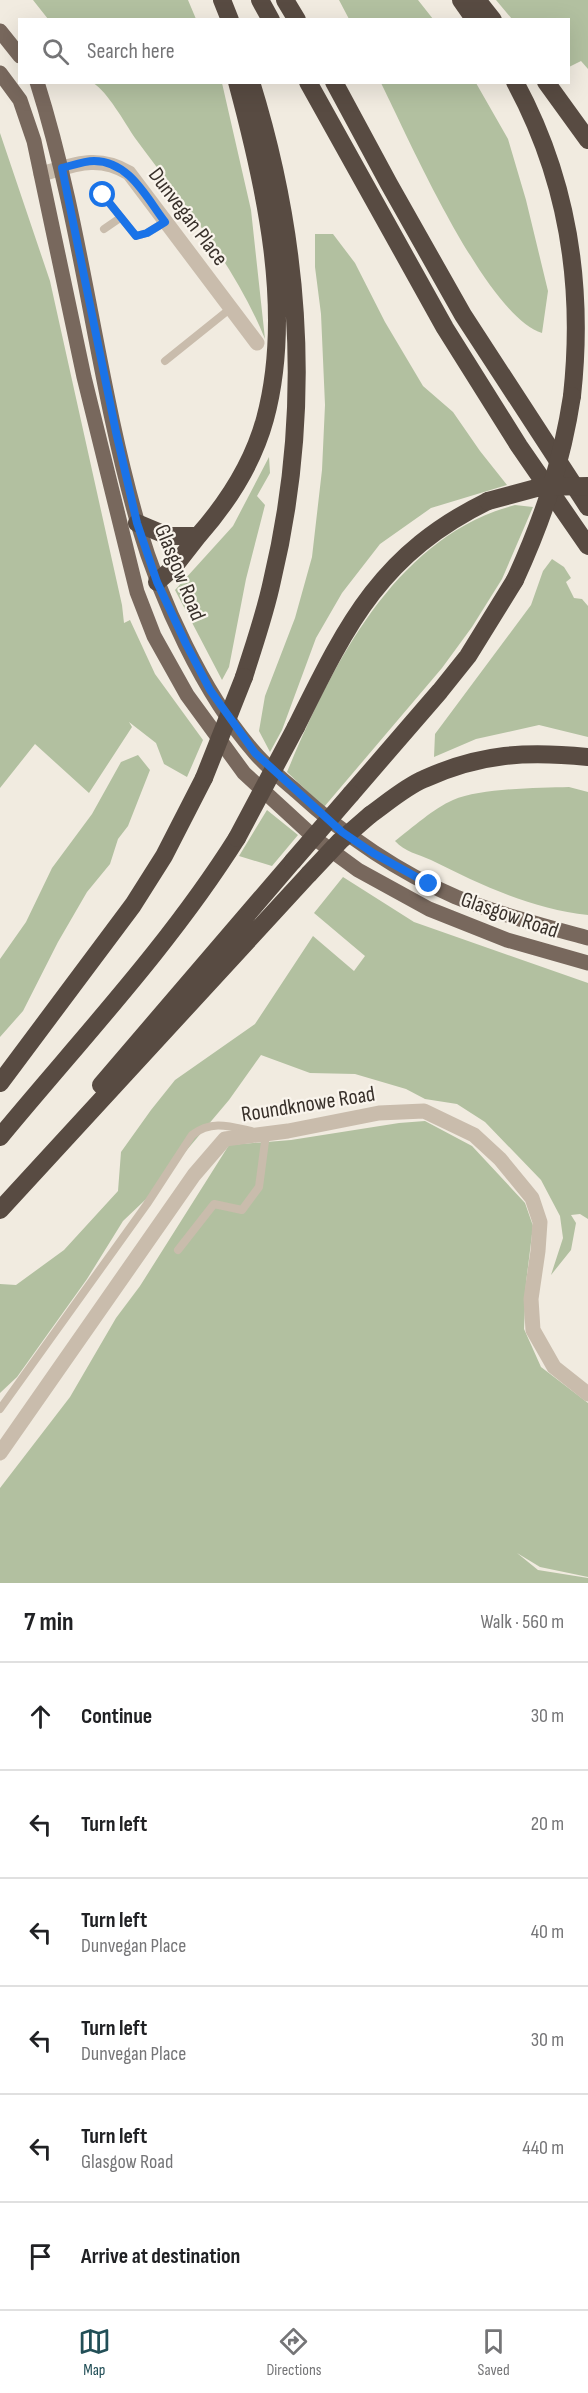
<!DOCTYPE html>
<meta charset="utf-8">
<style>
:root{--surface:#fff;--page:#f2f2f2;--text:#202124;--muted:#757577;--line:#e0e0e0;--accent:#224f57}
body{margin:0;font-family:"Sofia Sans Condensed",sans-serif;background:var(--page);color:var(--text)}
.stop{position:absolute;width:18px;height:18px;margin:-14px;border:4px solid #1a73e8;border-radius:50%;background:#fff}
.stop.end{background:#1a73e8;border-color:#fff;box-shadow:0 2px 6px #0008}
.list{margin:0;padding:0;list-style:none}
h2{display:flex;justify-content:space-between;align-items:center;height:78px;margin:0;padding:0 24px;font-size:26px}
h2 small{font-size:20px;font-weight:400;color:var(--muted)}
.list li{display:grid;grid-template-columns:39px 1fr auto;gap:18px;align-items:center;box-sizing:border-box;height:108px;padding:0 24px;border-top:2px solid var(--line)}
.list b{display:block;font-size:22px;white-space:nowrap}
.list p{margin:0;font-size:20px;white-space:nowrap;color:var(--muted)}
.list em{font-size:20px;font-style:normal;color:var(--muted)}
.icon{flex:none;width:33px;height:33px;fill:none;stroke:currentColor;stroke-width:2;stroke-linecap:round;stroke-linejoin:round}
.map{position:relative;flex:none;width:588px;height:1583px;overflow:hidden}
.search{position:absolute;background:var(--surface);box-shadow:0 6px 24px #0002;left:18px;right:18px;top:18px;height:66px;display:flex;align-items:center;gap:15px;box-sizing:border-box;padding:0 21px;border-radius:0px;color:var(--muted);font-size:22px}
.sheet{height:726px;background:var(--surface)}
nav{display:flex;justify-content:space-around;align-items:center;box-sizing:border-box;height:84px;border-top:2px solid var(--line);background:var(--surface);font-size:16px;color:var(--muted)}
nav a{display:grid;justify-items:center;gap:3px}
nav .on{color:var(--accent)}
.map>svg:first-child{display:block}
.green{fill:#b2c0a0}
.lines{fill:none;stroke-linecap:round;stroke-linejoin:round}
.lane{stroke:#c9bcac;stroke-width:8}
.street{stroke:#c9bcac;stroke-width:15}
.primary{stroke:#78685d;stroke-width:15}
.highway{stroke:#584b42;stroke-width:18}
.highway-bridge{stroke:#584b42;stroke-width:18}
.route{stroke:#1a73e8;stroke-width:8}
.labels{text-anchor:middle;stroke-width:4.5;stroke-linejoin:round;paint-order:stroke}
.street-label{font-size:22px;fill:#38302a;stroke:#f9f4ec}
</style>
<div class="map">
<svg width="588" height="1583" viewBox="0 0 588 1583">
<rect width="100%" height="100%" fill="#f1ebe0"/>
<path class="green" d="M33,0H188L196,19H48Z
M339,0H418L433,19H349Z
M496,0H588V69L581,61L569,67L568,20L512,19Z
M93,83H222L251,210L265,339C235,265 182,202 135,138C125,123 107,91 93,83Z
M381,83H476L508,139L526,200L548,291L542,333C486,316 408,137 381,83Z
M0,133L50,281L122,605L124,623L130,620L155,674L203,740L187,777L164,764L156,743L129,722L132,727L89,793L35,744L0,788Z
M315,234H333L355,263L385,322L423,386L453,412L480,451L507,485L431,508L380,544L342,593L316,638L282,730L270,752L259,731L265,696L295,618L312,557L322,470L325,405L321,314L315,267Z
M269,457L270,473L257,496L265,505L246,579L229,667L222,680L175,590L233,526Z
M515,505L533,507L502,579L472,627L442,668L324,807L287,772C332,666 394,537 515,505Z
M552,559L564,567L571,578L566,582L574,598L582,599L588,606V737L539,725L476,739L434,757L435,734L531,605L543,571Z
M138,755L150,770L128,826L118,839L110,864L87,892L58,942L23,1011L0,1037V959L26,922L52,868L92,814L121,762Z
M569,787L588,792V915C532,909 481,885 431,860C418,854 405,852 395,841C412,828 434,808 453,800C481,788 538,788 569,787Z
M267,810L298,835L272,866L239,856Z
M343,877L414,922L588,983V1219L580,1214L571,1215L576,1223L571,1250L551,1275L563,1238L560,1216L541,1180L485,1122L457,1104L425,1099L406,1089L355,1074L310,1073L261,1055L229,1100L175,1164L164,1182L123,1221L87,1279L17,1377L0,1393V1284L16,1285L64,1250L118,1191L121,1152L151,1110L175,1080L255,1024L313,936L354,971L365,956L314,913Z
M425,1121L472,1146L525,1203L533,1226L526,1283L524,1329L541,1367L588,1403V1577L540,1567L517,1553L538,1570L588,1578V1583H0V1488L70,1397L116,1318L140,1286L229,1145L291,1140L399,1123Z"/>
<g class="lines">
<path class="lane" d="M103,195L136,236L147,233L165,222
M104,229L120,218
M165,361L231,308
M178,1250L214,1204L242,1210L259,1187L266,1134
M0,1409L147,1204L192,1135C211,1120 229,1126 251,1131"/>
<path class="street" d="M41,174C74,165 97,154 129,173L257,343
M0,1453L194,1175L225,1139L288,1131L379,1113L424,1111L474,1135L500,1159L532,1198L540,1222L538,1251L531,1299L533,1330L554,1367L588,1394"/>
<path class="primary" d="M0,31L20,56
M0,73L20,100L34,141L84,377L137,592L154,636L187,695L244,773L317,840L358,870L429,909L507,940L588,963
M37,82C83,227 96,379 138,524C160,599 203,694 255,753C267,767 282,779 296,791C344,835 396,871 456,897C498,914 544,926 588,938"/>
<path class="highway" d="M222,0L230,20
M260,0L271,20
M285,0L297,20
M461,0L475,20
M477,0L493,20
M308,82L445,328L519,446L588,546
M334,82L389,184L463,315L588,507
M515,82C568,180 584,287 572,396
M546,82L588,140
M137,523L168,536H198C228,502 253,463 265,419C294,312 265,186 237,82
M157,582L173,568L198,536
M244,677C254,645 265,614 272,581C312,414 302,246 251,82
M296,727C347,624 380,554 488,501
M351,794L440,691L468,656L515,580
M370,815C387,803 405,787 424,779C481,753 527,751 588,757
M0,1083L133,905L164,856L204,778
M101,1085L293,861
M0,1137C81,1039 169,946 237,838
M0,1210L309,874"/>
<path class="highway-bridge" d="M488,501L540,487L588,486
M515,580C543,519 562,462 572,396
M204,778L244,677
M237,838L296,727
M293,861L351,794
M309,874L340,841L370,815"/>
</g>
<g class="lines">
<path class="route" d="M103,195L136,236L147,233L165,222C146,197 129,161 94,161C83,161 71,166 62,168L116,432L137,523L157,582L186,644L210,690L255,753L342,832L373,853L429,884"/>
</g>
<g class="labels">
<g class="street-label">
<text transform="translate(189 216) rotate(53)" y="8">Dunvegan Place</text>
<text transform="translate(181 572) rotate(68)" y="8">Glasgow Road</text>
<text transform="translate(510 914) rotate(19)" y="8">Glasgow Road</text>
<text transform="translate(308 1103) rotate(-9)" y="8">Roundknowe Road</text>
</g>
</g>
</svg>
<div class="stop" style="left:103px;top:195px"></div>
<div class="stop end" style="left:429px;top:884px"></div>
<div class="search"><svg class="icon" aria-label="search" viewBox="0 0 24 24"><circle cx="10" cy="10" r="6"/><path d="M15 15l6 6"/></svg>Search here</div>
</div>
<section class="sheet">
<h2>7 min<small>Walk · 560 m</small></h2>
<ul class="list">
<li><svg class="icon" aria-label="ahead" viewBox="0 0 24 24"><path d="M12 20V5M6 11l6-6 6 6"/></svg><div><b>Continue</b></div><em>30 m</em></li>
<li><svg class="icon" aria-label="left" viewBox="0 0 24 24"><path d="M17 20v-9H6M10 6l-5 5 5 5"/></svg><div><b>Turn left</b></div><em>20 m</em></li>
<li><svg class="icon" aria-label="left" viewBox="0 0 24 24"><path d="M17 20v-9H6M10 6l-5 5 5 5"/></svg><div><b>Turn left</b><p>Dunvegan Place</p></div><em>40 m</em></li>
<li><svg class="icon" aria-label="left" viewBox="0 0 24 24"><path d="M17 20v-9H6M10 6l-5 5 5 5"/></svg><div><b>Turn left</b><p>Dunvegan Place</p></div><em>30 m</em></li>
<li><svg class="icon" aria-label="left" viewBox="0 0 24 24"><path d="M17 20v-9H6M10 6l-5 5 5 5"/></svg><div><b>Turn left</b><p>Glasgow Road</p></div><em>440 m</em></li>
<li><svg class="icon" aria-label="arrive" viewBox="0 0 24 24"><path d="M6 21V4h12l-3 4 3 4H6"/></svg><div><b>Arrive at destination</b></div></li>
</ul>
</section>
<nav>
<a class="on"><svg class="icon" aria-label="map" viewBox="0 0 24 24"><path d="M3 6l6-2 6 2 6-2v14l-6 2-6-2-6 2zM9 4v14M15 6v14"/></svg>Map</a>
<a><svg class="icon" aria-label="directions" viewBox="0 0 24 24"><path d="M12 3l9 9-9 9-9-9zM9 14v-3h6M13 9l2 2-2 2"/></svg>Directions</a>
<a><svg class="icon" aria-label="saved" viewBox="0 0 24 24"><path d="M7 4h10v16l-5-4-5 4z"/></svg>Saved</a>
</nav>
